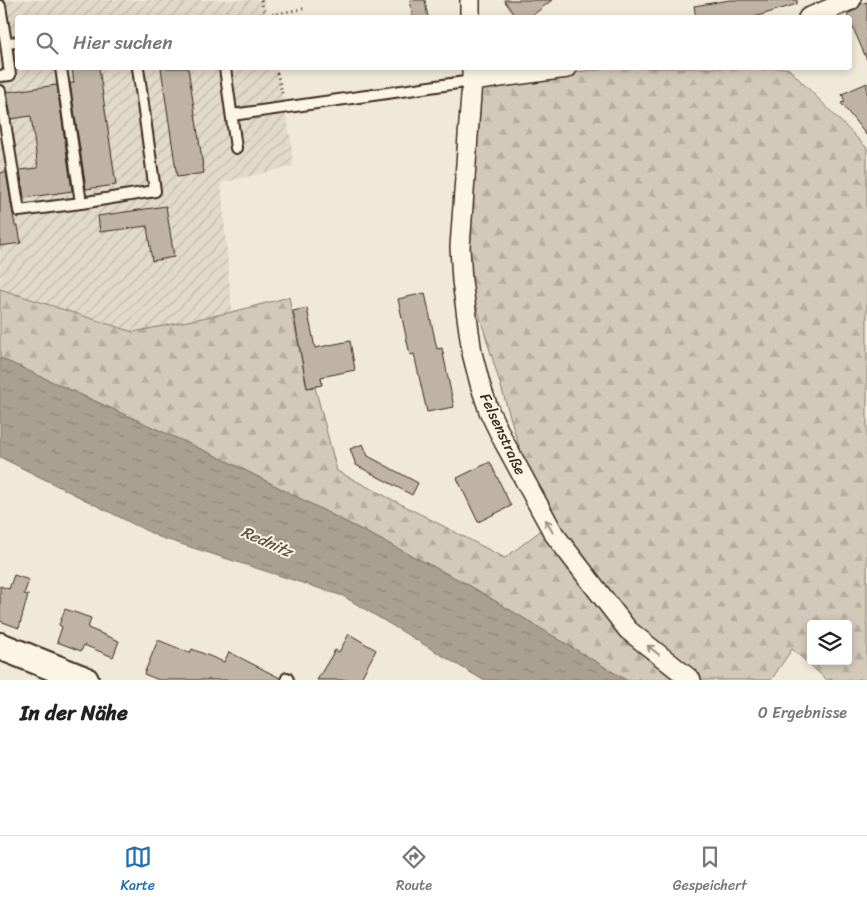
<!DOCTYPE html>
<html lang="de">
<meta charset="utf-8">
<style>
:root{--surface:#fff;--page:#f6f6f6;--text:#222;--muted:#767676;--line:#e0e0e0;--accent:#1f6fb2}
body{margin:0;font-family:Sriracha,sans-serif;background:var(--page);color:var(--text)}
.controls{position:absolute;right:15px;bottom:15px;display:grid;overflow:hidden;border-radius:5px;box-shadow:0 2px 8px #0003}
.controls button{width:45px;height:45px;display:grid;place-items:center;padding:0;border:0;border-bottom:1px solid var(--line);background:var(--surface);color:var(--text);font:25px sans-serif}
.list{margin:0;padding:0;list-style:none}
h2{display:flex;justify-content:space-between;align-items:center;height:65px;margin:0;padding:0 20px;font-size:21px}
h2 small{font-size:16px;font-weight:400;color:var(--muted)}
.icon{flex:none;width:28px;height:28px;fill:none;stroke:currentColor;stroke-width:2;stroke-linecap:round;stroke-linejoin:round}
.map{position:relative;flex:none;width:867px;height:680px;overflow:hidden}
.search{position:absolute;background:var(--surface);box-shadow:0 2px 8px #0003;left:15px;right:15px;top:15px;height:55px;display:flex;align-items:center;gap:12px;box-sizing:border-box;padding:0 18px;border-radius:5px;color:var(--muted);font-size:19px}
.sheet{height:155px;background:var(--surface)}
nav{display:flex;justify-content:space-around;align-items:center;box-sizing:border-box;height:70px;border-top:1px solid var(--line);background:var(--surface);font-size:14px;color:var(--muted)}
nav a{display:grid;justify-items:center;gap:2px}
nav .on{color:var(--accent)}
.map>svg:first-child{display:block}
.industrial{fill:url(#industrial-furrows)}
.forest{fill:url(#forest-firs);stroke:#867a6c;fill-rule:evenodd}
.water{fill:url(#water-ripples);stroke:#7e7163}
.building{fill:#beb3a4;stroke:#3b2a1e}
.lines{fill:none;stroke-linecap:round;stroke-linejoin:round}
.lane-casing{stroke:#3b2a1e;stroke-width:14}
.street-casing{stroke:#3b2a1e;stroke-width:22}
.secondary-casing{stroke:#3b2a1e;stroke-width:30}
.path{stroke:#3b2a1e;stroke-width:3;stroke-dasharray:1 4;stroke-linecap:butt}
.lane{stroke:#fcf5e5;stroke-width:10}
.street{stroke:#fcf5e5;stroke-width:19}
.secondary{stroke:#fcf5e5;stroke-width:26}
.oneway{stroke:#9c9082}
.labels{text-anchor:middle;stroke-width:4;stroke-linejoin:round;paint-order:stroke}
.street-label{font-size:15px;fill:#3b2a1e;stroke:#fcf5e5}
.water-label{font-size:16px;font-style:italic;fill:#625346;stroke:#fcf5e5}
</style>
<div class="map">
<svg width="867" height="680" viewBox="0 0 867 680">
<defs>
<pattern id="industrial-furrows" width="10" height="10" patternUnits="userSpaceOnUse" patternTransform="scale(1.25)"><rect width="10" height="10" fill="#e1d9c9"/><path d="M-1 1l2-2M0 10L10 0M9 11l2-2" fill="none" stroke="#c2baac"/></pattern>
<pattern id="forest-firs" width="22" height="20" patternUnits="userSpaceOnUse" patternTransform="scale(1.25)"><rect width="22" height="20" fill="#d2c9ba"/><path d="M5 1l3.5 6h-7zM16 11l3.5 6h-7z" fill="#b5ad9f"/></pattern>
<pattern id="water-ripples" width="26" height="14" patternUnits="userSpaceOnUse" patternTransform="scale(1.25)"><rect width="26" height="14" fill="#aaa091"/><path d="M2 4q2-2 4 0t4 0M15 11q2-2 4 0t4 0" fill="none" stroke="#8c8376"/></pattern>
</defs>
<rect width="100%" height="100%" fill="#f0e9d9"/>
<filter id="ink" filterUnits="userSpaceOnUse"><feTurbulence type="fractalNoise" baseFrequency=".02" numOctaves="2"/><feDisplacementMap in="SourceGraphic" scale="10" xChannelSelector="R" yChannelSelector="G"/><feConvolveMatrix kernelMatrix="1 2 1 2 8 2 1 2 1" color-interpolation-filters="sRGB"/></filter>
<g filter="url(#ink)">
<path class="industrial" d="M0,0H264L267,17L18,18V68H277L291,141L293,166L221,183L232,312L133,332L0,289Z"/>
<path class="forest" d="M607,68H788L867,148V680H827L792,649L771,680H626L467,584L227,461L0,358V289L133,332L232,312L289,297L307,388L315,387L337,471L505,558L544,528L467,275L480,85ZM811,624H848V661H811Z"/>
<path class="water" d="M0,358L227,461L467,584L626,680H483L343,596L159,537L0,457Z"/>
<path class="building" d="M410,0H425L428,18H413Z
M504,0H552L529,18H516Z
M730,0H797V4L751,18H696L694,6Z
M867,2V60L847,14L855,10L861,4Z
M72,68H99L116,185L86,189L70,83H74Z
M161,68H188L204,173L177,177Z
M867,83V136L841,103L845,102L842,94Z
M57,85L72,191L24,198L20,170L38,168L31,116L11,119L7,92Z
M6,172L15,226H18L21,243L0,246V173Z
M166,206L174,257L152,261L147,226L100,232L98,216Z
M425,293L437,349L442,348L454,407L427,412L414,354L410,355L398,299Z
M307,308L315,348L350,341L355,370L321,377L322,385L307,388L293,311Z
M363,444L368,456L418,483L412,495L356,465L350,449Z
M490,462L511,506L478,522L457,478Z
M14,575L29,580L24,594L28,595L19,628L0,621V586L9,589Z
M65,609L91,618L88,628L119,641L113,657L84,645L81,651L57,642L62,627L59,625Z
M349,634L376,650L360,680H317L335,650L339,652Z
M158,640L190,653L192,649L224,662L229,652L280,678L281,680H159L144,674Z"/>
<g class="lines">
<defs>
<path id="lane" d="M0,6L6,43L18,42
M61,68L81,203L155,191L138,68
M225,68L236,148
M0,76L10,75L6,43
M0,91L19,211L81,203
M232,115L472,81
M287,678L288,680"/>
<path id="street" d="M470,0V18
M808,18L851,0
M472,68V81L460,247L462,281L472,353L480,384L489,411L504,442L554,534L628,630L691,680
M472,81L567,68"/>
<path id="secondary" d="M0,646L85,680"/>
</defs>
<use href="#lane" class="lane-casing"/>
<use href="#street" class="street-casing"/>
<use href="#secondary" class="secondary-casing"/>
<path class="path" d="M261,0L265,16
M253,18L307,8
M276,68L283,96"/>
<use href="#lane" class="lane"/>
<use href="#street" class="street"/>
<use href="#secondary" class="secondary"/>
</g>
<defs><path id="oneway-shaft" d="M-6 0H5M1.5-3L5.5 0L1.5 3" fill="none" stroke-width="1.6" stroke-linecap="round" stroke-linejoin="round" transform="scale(1.25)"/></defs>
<g class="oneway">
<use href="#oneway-shaft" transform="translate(549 526) rotate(-119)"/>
<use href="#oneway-shaft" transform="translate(653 650) rotate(-142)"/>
</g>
</g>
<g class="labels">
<g class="street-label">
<text transform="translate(503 434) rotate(65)" y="5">Felsenstraße</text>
</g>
<g class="water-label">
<text transform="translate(267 541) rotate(24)" y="6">Rednitz</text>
</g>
</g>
</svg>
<div class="controls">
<button><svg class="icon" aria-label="layers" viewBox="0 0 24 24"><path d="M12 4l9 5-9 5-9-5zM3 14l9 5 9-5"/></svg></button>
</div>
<div class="search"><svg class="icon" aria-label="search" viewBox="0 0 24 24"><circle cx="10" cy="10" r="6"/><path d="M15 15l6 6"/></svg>Hier suchen</div>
</div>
<section class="sheet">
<h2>In der Nähe<small>0 Ergebnisse</small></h2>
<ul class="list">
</ul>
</section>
<nav>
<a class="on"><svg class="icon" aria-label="map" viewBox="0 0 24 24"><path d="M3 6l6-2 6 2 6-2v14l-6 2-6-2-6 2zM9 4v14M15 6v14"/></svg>Karte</a>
<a><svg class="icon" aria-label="directions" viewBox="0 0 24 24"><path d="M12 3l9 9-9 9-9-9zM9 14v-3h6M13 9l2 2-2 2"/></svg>Route</a>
<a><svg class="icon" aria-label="saved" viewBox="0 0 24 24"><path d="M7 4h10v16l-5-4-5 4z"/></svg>Gespeichert</a>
</nav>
